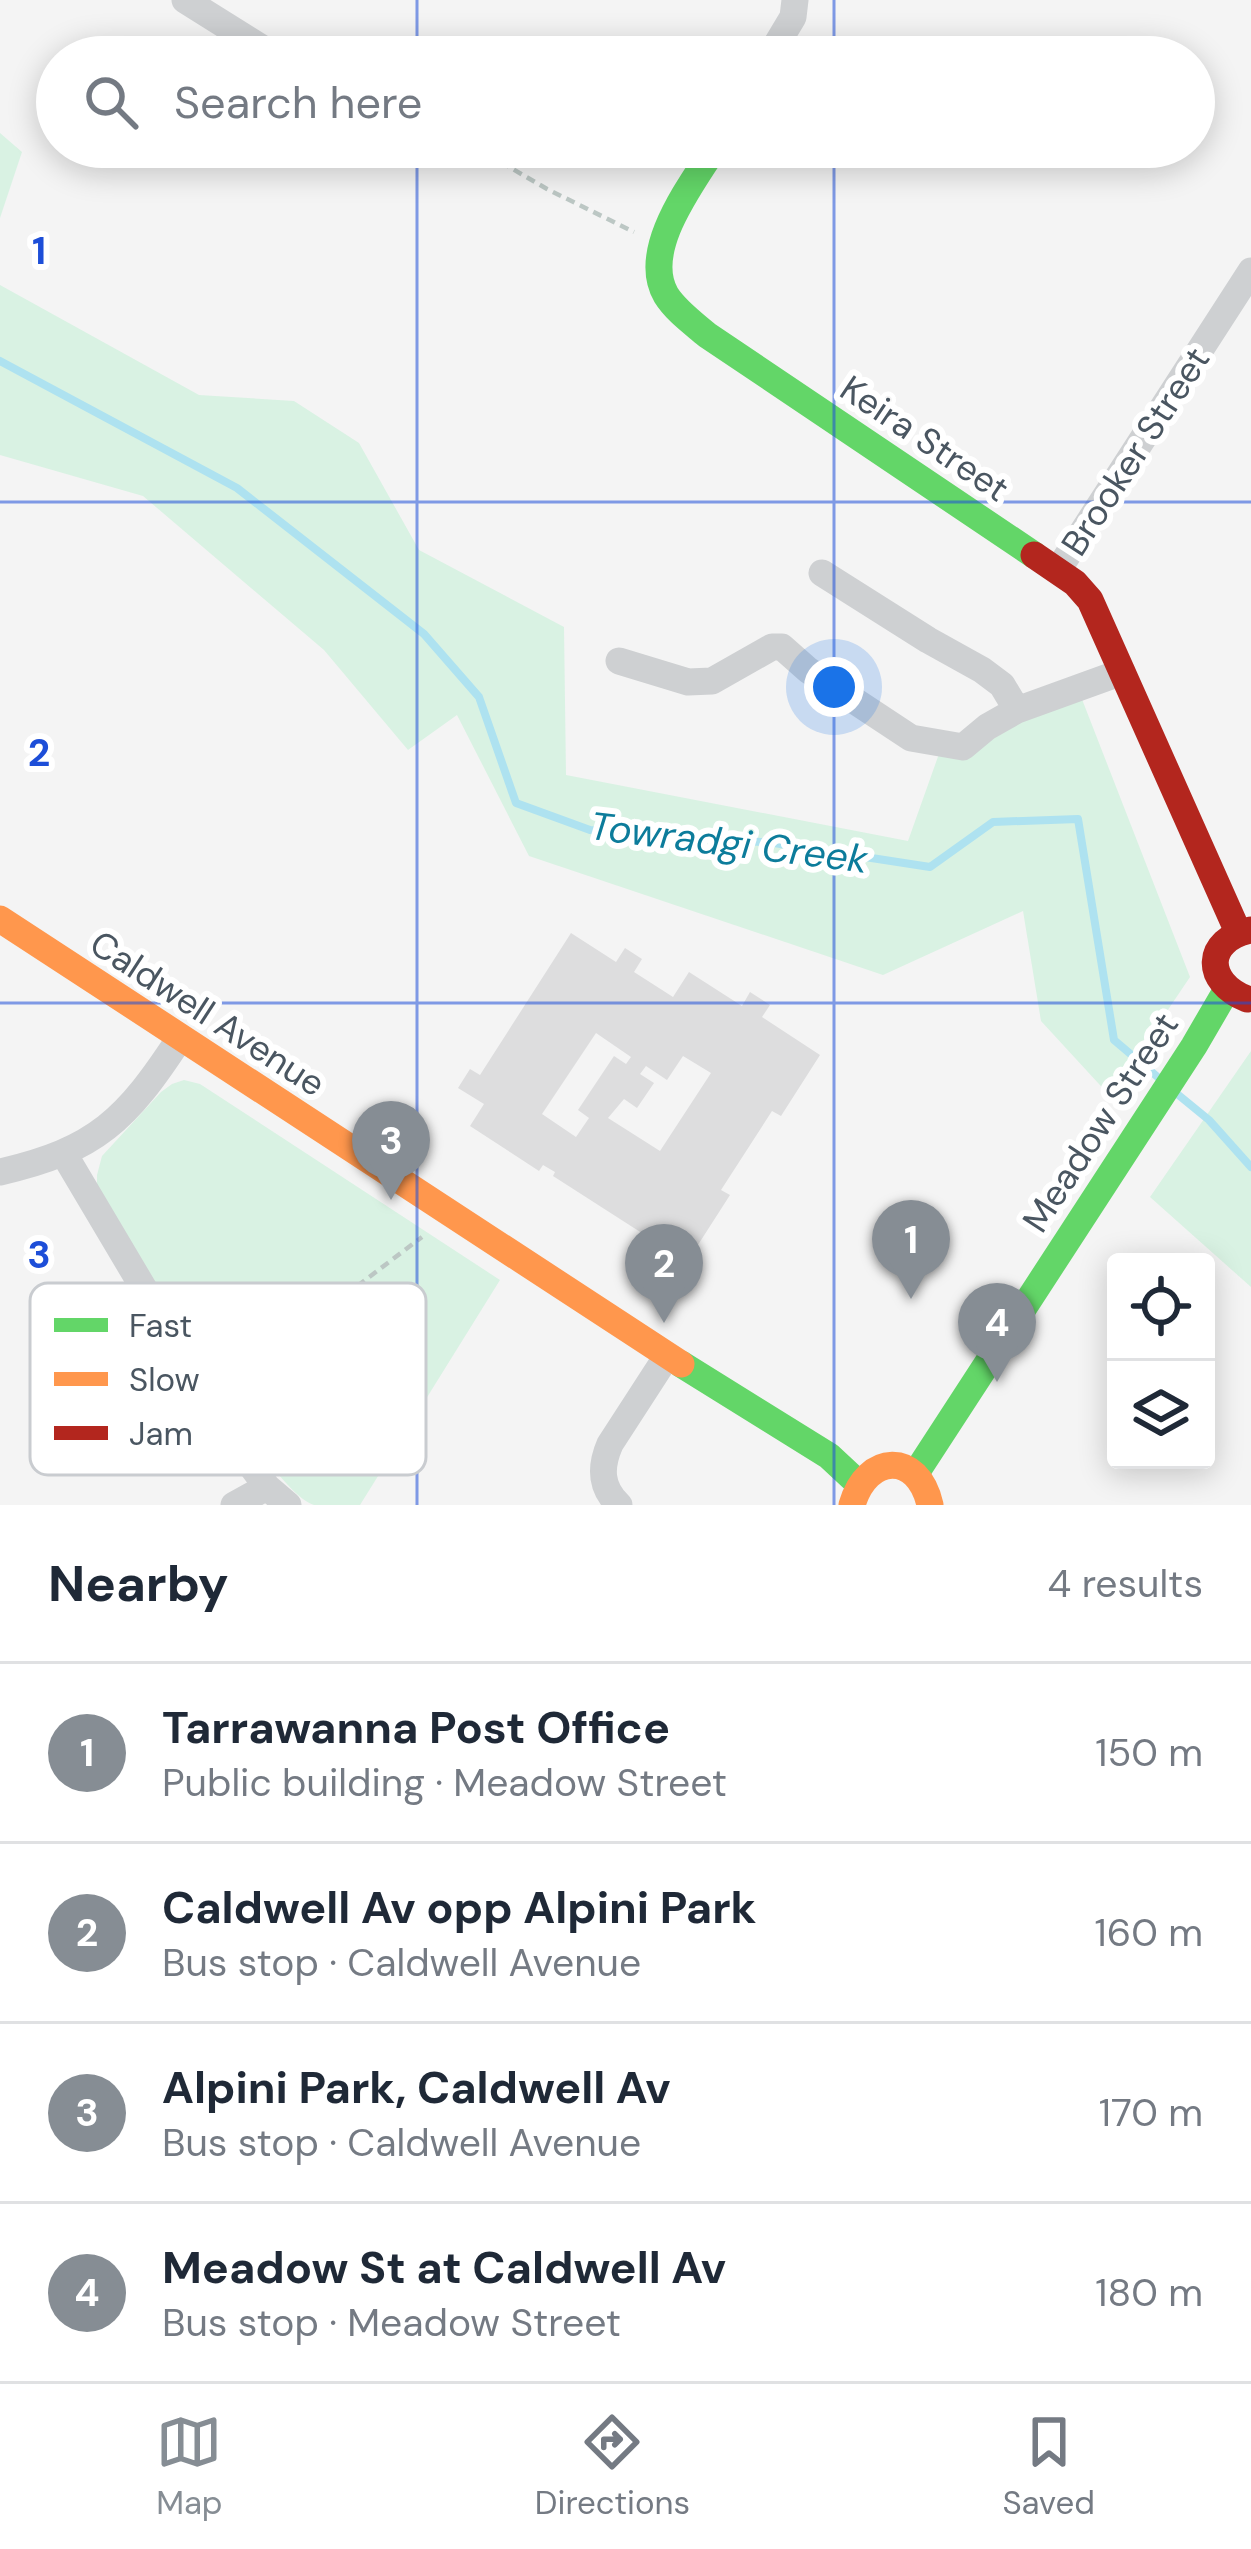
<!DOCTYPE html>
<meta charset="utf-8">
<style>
:root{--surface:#fff;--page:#f2f2f3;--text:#1f2937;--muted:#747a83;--line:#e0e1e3;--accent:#868d94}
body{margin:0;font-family:"DM Sans",sans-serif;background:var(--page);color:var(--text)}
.controls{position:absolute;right:36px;bottom:36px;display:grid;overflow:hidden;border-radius:12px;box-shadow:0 6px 30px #0003}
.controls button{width:108px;height:108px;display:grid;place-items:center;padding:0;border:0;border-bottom:3px solid var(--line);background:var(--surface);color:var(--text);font:60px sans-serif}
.you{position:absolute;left:834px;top:687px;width:42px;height:42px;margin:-30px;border:9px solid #fff;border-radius:50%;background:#1a73e8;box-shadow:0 0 0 18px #1a73e833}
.badge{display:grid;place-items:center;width:78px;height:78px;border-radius:50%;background:var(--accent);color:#fff;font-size:39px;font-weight:700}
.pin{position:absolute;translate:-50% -99px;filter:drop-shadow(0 3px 6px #0008)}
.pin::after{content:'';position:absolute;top:63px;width:42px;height:36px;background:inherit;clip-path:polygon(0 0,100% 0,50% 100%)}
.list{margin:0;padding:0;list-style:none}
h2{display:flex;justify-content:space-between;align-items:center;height:156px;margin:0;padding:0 48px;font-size:51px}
h2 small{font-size:39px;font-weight:400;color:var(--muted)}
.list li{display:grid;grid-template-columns:78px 1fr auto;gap:36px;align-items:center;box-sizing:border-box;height:180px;padding:0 48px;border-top:3px solid var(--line)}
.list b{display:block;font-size:45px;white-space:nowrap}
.list p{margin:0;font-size:39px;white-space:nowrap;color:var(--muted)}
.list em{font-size:39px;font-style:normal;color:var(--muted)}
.icon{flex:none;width:66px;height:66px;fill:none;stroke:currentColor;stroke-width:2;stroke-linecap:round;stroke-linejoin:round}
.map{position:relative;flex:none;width:1251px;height:1505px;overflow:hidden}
.search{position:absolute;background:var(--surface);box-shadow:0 6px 30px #0003;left:36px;right:36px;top:36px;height:132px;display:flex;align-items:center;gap:30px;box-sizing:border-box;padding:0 42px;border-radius:66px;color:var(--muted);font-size:45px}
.sheet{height:876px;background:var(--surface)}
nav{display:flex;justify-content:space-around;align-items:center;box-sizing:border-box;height:168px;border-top:3px solid var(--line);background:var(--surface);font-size:33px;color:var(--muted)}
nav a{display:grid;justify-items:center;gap:6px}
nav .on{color:var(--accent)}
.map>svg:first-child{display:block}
.green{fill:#d9f2e3}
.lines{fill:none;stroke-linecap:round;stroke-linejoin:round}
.stream{stroke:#aee2f0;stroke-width:8}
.building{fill:#ddddde;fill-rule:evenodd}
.path{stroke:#bcc7c4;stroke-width:4.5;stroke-dasharray:9 6;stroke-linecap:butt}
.street{stroke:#ced0d2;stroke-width:27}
.fast{stroke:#63d668;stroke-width:27}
.slow{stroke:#ff974d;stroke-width:27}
.jam{stroke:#b3261e;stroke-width:27}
.grid{fill:none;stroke:#1d4ed8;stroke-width:3;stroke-opacity:0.55}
.labels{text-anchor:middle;stroke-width:12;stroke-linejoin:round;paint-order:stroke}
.street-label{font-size:36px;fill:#4a5661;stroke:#fff}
.water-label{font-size:39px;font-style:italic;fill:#0c7c9b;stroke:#fff}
.key{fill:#fff;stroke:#c9ccd0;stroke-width:3}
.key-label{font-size:33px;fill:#4a5661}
.grid-label{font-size:39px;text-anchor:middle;font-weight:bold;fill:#1d4ed8;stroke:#fff;stroke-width:12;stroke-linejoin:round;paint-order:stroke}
</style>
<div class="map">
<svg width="1251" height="1505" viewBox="0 0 1251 1505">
<rect width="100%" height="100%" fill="#f4f4f4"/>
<path class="green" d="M0,133L22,152L0,218Z
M0,285L199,395L294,401L359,443L419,550L564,627L566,775L908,841L940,751L1078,689L1190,977L1110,1096L1041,1021L1023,911L883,975L529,856L457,715L408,750L324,650L143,496L0,455Z
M1251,1051V1287L1150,1197Z
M184,1080L200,1084L500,1280L360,1505C346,1505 327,1505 314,1505C268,1493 128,1240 97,1188V1175L102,1156L161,1092L172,1084Z"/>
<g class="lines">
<path class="stream" d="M0,361L237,488L424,634L479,697L516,803L590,830L774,843L930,867L993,822L1078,819L1114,1040L1160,1079
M1176,1093L1209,1120L1251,1167"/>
</g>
<path class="building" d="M571,933L616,962L625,948L642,959L634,972L673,997L689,972L742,1006L750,992L770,1005L762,1017L820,1055L781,1116L772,1111L721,1190L730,1195L687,1262L553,1176L555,1172L543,1165L539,1171L470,1126L484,1104L458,1088L470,1069L480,1075ZM596,1033L631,1057L626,1064L614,1056L578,1110L589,1118L576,1137L542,1114ZM683,1056L711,1073L660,1151L608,1118L624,1099L637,1108L654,1083L640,1074L646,1066L667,1080Z"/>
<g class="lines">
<path class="path" d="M475,147L547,189L634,232
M202,1331L327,1309L422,1237"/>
<path class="street" d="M185,0L276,57
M769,57L793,17L795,0
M1058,570L1251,271
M822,573L928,640L982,670L1002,685L1017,710
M619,661L688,682L712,681L772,647H782L808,670L911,738L963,747L987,727L1017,710L1122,672
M64,1154L239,1449L267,1487L288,1505
M0,1172C97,1150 127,1119 180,1038
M234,1505L267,1487
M619,1505C600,1487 600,1467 610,1444L667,1356"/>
<path class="fast" d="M715,147C692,184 640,250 666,295C676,311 693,323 707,335L1034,555
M681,1364L829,1456L858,1483
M916,1473L1194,1046L1226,991"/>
<path class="slow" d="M0,919L681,1364
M852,1505C867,1453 918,1451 930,1505"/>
<path class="jam" d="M1034,555L1075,583L1090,600L1238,932
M1247,999C1204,982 1204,940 1251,930"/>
</g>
<path class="grid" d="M417,0V57M834,0V57M417,147V1505M834,147V1505M0,502H1251M0,1003H1251"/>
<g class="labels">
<g class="street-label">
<text transform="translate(925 438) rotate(34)" y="13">Keira Street</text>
<text transform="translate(1135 451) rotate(-57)" y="13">Brooker Street</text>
<text transform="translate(208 1013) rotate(33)" y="13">Caldwell Avenue</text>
<text transform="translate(1100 1122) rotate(-57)" y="13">Meadow Street</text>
</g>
<g class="water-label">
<text transform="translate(729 842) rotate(7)" y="14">Towradgi Creek</text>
</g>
</g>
<rect x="30" y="1283" width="396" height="192" rx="18" class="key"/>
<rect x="54" y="1318" width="54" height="14" fill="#63d668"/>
<rect x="54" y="1372" width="54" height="14" fill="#ff974d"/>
<rect x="54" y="1426" width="54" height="14" fill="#b3261e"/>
<g class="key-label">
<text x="129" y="1337">Fast</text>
<text x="129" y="1391">Slow</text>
<text x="129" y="1445">Jam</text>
</g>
<g class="grid-label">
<text x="39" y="264">1</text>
<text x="39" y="766">2</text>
<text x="39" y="1268">3</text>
</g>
</svg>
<div class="controls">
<button><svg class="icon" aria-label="locate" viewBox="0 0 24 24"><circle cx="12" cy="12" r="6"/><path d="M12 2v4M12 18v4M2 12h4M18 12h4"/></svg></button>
<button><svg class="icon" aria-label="layers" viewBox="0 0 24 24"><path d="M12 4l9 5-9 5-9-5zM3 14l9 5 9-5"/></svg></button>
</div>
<div class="you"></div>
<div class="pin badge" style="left:911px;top:1299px">1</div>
<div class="pin badge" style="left:664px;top:1323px">2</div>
<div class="pin badge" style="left:391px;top:1200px">3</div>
<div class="pin badge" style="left:997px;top:1382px">4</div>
<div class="search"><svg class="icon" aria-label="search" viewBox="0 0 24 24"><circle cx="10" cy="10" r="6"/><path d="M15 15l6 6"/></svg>Search here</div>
</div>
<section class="sheet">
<h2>Nearby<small>4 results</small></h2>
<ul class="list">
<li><span class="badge">1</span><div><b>Tarrawanna Post Office</b><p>Public building · Meadow Street</p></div><em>150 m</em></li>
<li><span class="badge">2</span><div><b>Caldwell Av opp Alpini Park</b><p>Bus stop · Caldwell Avenue</p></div><em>160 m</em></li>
<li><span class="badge">3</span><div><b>Alpini Park, Caldwell Av</b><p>Bus stop · Caldwell Avenue</p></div><em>170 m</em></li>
<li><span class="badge">4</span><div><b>Meadow St at Caldwell Av</b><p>Bus stop · Meadow Street</p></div><em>180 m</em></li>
</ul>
</section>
<nav>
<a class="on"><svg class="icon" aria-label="map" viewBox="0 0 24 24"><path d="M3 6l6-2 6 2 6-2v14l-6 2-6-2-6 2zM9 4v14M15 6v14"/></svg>Map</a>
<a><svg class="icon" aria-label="directions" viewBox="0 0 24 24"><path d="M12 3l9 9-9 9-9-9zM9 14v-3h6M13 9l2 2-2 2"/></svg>Directions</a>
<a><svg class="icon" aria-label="saved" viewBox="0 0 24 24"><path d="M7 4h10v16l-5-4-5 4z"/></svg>Saved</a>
</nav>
